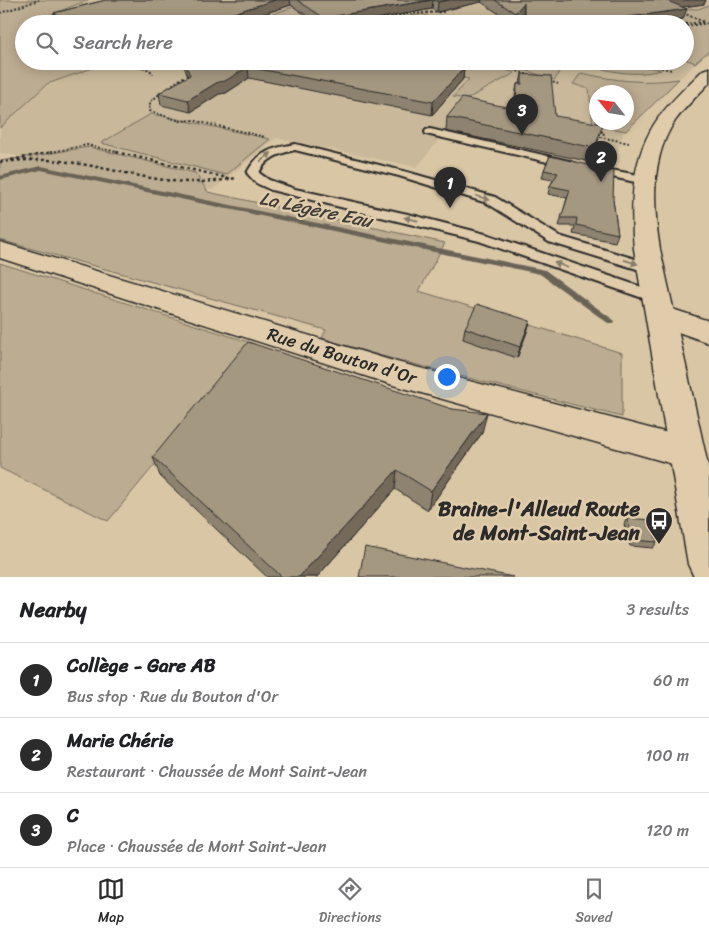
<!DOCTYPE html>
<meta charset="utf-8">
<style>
:root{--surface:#fff;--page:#f2f2f2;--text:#202124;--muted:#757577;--line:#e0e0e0;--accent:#2b2b2b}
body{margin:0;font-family:Sriracha,sans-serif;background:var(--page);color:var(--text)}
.compass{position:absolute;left:589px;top:85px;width:45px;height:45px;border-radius:50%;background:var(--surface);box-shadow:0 2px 12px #0003;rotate:300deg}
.you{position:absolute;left:446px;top:376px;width:18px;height:18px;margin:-12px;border:4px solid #fff;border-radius:50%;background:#1a73e8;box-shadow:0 0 0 8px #1a73e833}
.badge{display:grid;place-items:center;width:32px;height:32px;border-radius:50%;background:var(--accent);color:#fff;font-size:16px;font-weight:700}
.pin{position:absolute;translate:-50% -41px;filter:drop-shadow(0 1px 2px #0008)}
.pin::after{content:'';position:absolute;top:26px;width:18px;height:15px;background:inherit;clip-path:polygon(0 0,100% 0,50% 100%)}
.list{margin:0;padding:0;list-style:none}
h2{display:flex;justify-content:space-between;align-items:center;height:65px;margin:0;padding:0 20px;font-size:21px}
h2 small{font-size:16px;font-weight:400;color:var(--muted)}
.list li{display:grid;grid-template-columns:32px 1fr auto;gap:15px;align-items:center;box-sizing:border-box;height:75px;padding:0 20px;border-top:1px solid var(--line)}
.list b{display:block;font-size:19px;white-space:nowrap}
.list p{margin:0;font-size:16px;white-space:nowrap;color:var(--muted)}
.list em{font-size:16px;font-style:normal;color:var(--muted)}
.icon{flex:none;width:28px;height:28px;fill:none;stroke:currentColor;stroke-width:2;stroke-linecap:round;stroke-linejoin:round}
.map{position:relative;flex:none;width:709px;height:577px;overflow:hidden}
.search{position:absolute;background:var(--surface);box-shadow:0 2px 12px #0003;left:15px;right:15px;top:15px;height:55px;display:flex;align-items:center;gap:12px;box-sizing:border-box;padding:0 18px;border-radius:28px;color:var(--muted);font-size:19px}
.sheet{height:290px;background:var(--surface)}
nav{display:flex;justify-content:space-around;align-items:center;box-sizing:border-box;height:70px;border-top:1px solid var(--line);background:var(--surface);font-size:14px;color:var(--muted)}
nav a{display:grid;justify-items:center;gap:2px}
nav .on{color:var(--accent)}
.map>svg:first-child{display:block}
.built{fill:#c9b89a;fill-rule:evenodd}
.green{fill:#bcac91;stroke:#746c5e;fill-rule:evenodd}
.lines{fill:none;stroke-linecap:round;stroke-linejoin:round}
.stream{fill:#696256;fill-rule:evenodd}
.lane-casing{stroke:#2b2b2b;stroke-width:4}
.street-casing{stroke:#2b2b2b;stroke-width:3}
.secondary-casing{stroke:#2b2b2b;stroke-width:3}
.path-far1{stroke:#2b2b2b;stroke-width:2;stroke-dasharray:2 2;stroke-linecap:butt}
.path{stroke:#2b2b2b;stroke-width:2.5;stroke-dasharray:3 3;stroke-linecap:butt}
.lane{fill:#e0ccaa;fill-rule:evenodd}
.street{fill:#e0ccaa;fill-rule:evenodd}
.secondary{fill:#e0ccaa;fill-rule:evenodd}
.wall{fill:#8e836f;stroke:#2b2b2b}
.shaded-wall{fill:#746a5a;stroke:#2b2b2b}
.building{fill:#a59881;stroke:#2b2b2b}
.oneway{fill:#867c6a}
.labels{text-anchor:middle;stroke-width:5;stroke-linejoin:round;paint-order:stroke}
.street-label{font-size:18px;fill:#2b2b2b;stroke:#e0ccaa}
.water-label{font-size:19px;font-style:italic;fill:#403d39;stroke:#e0ccaa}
.near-poi-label{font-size:21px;font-weight:bold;fill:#2b2b2b;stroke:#e0ccaa;text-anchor:end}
</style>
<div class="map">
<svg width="709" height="577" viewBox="0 0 709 577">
<rect width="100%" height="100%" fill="#d9c6a5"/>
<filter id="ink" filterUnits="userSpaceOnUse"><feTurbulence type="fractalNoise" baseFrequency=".02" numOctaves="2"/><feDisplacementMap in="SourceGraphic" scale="10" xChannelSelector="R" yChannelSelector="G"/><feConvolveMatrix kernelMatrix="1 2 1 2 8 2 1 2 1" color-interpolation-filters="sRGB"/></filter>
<g filter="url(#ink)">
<path class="built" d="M88,0H709V51L624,131L610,176L442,136L417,167L276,138L212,190L0,153V128L47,84L113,61H685V24L32,22ZM596,92H626V122H596Z"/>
<path class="green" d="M0,0H88L32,22L35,24H24V61H113L47,84L0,128Z
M709,5V51L695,63L685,59V24H665L642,13L670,8L698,9Z
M295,6L316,13L295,24H246Z
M422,14L446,24H367Z
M403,61H479L515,73L467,99L453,97L469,79L395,64Z
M496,61H549L561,67L555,80Z
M588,61L608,63L623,61L661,70C636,77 610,72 586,64Z
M581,73C618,81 642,84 679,79L626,131L593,125L589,89L573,84ZM596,92H626V122H596Z
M151,114L163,116L270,139L226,175L101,143Z
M89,147L195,173L208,192L445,243L419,291L622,353V417L378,355L322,338L326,330L0,240V161Z
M0,263L255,344L108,521L0,468Z"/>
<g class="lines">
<path class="stream" d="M41,166L545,270L615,321L614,323H608L540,274L41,170L0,180V176Z"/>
<defs>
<path id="lane" d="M430,129L569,161L575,164L569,167L426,134L425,132L426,130Z
M295,144L407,172L495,197L559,236L655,265L657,268L655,271L650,273L549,242L487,203L399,176L295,150C280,153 266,158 259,173L269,180L295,189L412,215L489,235L662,294L665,298L662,302L657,303L479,241L271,190L256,183L247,173C258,151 273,148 295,144Z
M594,167L644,176L650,180L644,184L590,172L588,170L590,168Z"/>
<path id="street" d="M0,242L393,361L687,438L700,442L705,453L700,464L687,468L393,385L0,258Z
M660,305L709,321V343L650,322L646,315L650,308Z"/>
<path id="secondary" d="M709,68V83C698,95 685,107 675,121C650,158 653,207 660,249L709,470V577H694L688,564L634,249C630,203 631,156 659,117C672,100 688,85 703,70Z"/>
</defs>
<use href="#lane" class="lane-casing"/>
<use href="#street" class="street-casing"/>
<use href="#secondary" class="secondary-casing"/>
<path class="path-far1" d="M0,13L39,0
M683,13L704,22L685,24
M355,24L407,14L443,12L441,9
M686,26L709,23
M128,61L150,70L153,74
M487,61L529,75
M599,61H607
M630,61L672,70
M664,61L676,64
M141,67L156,61
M549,81L558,84
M169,87L185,76
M162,92L150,102V111L180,121L192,120L265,137
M597,131L604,132L603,138
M596,136L629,143
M47,153L87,145L121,153"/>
<path class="path" d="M116,152L232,179
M11,160L53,152
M0,162C20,160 41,159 61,161C126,169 168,191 236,178"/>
<use href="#lane" class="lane"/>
<use href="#street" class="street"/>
<use href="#secondary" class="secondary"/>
</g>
<path class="wall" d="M106,0H706L704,4L683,7V19L648,24H522L523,13L513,23L481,2L437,12L432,9L348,24H319L291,5L232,24H56L53,16H55L54,13Z
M182,61H422L464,68L463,79L432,115L249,78L226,93L219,94L191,112L161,105L159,93L188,77Z
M522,74L555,116L599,138L591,162L446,131L447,117L514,108L515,96L517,84H520Z
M550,156L613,200L618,234L615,242L573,234L575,226H559L567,198L548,194L550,186L553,180L542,178L544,170Z
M530,321L527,332L517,358L463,339L465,328Z
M452,409L482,433L428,510L395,489L317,577H267L160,476L153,457Z
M627,518L657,542L653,548L630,546L624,524Z"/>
<path class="shaded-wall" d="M275,0H290L291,5L232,24H199Z
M433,0L432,9L348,24H324V18Z
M449,0H482L481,2L437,12L438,2Z
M665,0H706L704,4L662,10Z
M524,3L523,13L513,23L515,13Z
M687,9L683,19L648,24H577Z
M144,61H151L144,63Z
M248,67L249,78L226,93L219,94L191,112L188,100L218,82Z
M464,68L463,79L432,115L433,102Z
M530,321L527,332L517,358L520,347Z
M487,413L482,433L428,510L431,491Z
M397,470L395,489L317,577H299Z"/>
<path class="building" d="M106,0H275L199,24H72L53,16L58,15L54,13Z
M297,0H431L324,18Z
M433,0H449L438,2Z
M495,0H669H665L687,9L577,24H542L538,22L524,14V3L515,13Z
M184,61H422L464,68L433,102L248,67L225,81L218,82L188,100L159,93L190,75Z
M522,74L551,76L555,116L603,124L595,148L447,117L462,98L516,109L517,84H522Z
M550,156L614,171L613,200L618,234L576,225L577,218H561L570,190L550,186L558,173L544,170Z
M477,304L530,321L520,347L465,328Z
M248,342L452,409L487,413L431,491L397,470L299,577H282L153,457Z
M627,518L651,520L657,542L633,540Z
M365,547L513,577H359Z"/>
<defs><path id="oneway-solid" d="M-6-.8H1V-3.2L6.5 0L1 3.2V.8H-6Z" transform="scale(1.25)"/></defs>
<g class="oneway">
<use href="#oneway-solid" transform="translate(266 157) rotate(-38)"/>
<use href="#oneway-solid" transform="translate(483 198) rotate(17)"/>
<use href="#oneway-solid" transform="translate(411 219) rotate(-167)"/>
<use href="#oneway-solid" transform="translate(631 262) rotate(17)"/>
<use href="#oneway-solid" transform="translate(561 265) rotate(-158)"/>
</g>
</g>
<defs>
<symbol id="bus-pin" viewBox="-11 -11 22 30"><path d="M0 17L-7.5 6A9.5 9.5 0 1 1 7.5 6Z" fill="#2b2b2b" stroke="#e0ccaa"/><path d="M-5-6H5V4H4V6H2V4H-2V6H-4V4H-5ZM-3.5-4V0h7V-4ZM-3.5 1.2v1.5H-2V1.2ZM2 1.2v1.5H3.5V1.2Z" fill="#fff"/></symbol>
</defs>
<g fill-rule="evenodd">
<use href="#bus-pin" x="643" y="505" width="32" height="43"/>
</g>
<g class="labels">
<g class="street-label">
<text transform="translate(342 356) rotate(17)" y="6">Rue du Bouton d'Or</text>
</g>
<g class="water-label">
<text transform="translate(316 209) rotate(12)" y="7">La Légère Eau</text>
</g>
<g class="near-poi-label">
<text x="640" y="516">Braine-l'Alleud Route<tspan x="640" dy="24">de Mont-Saint-Jean</tspan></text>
</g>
</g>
</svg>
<svg class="compass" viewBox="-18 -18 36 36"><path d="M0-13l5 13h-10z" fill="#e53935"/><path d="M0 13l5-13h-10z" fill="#757577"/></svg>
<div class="you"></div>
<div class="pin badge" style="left:450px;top:208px">1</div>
<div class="pin badge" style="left:601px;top:182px">2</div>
<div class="pin badge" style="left:522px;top:135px">3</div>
<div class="search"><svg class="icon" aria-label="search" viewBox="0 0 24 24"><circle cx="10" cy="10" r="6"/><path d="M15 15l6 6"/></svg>Search here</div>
</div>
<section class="sheet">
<h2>Nearby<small>3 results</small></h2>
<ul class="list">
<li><span class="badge">1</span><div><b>Collège - Gare AB</b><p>Bus stop · Rue du Bouton d'Or</p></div><em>60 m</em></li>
<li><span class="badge">2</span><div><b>Marie Chérie</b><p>Restaurant · Chaussée de Mont Saint-Jean</p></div><em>100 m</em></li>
<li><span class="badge">3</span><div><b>C</b><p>Place · Chaussée de Mont Saint-Jean</p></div><em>120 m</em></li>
</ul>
</section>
<nav>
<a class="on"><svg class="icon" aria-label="map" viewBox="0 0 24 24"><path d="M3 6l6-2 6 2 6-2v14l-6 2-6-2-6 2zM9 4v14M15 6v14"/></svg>Map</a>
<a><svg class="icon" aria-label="directions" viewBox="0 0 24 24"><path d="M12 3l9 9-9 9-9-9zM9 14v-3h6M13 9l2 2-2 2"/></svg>Directions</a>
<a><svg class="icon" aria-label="saved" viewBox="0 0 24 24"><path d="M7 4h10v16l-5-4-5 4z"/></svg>Saved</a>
</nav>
